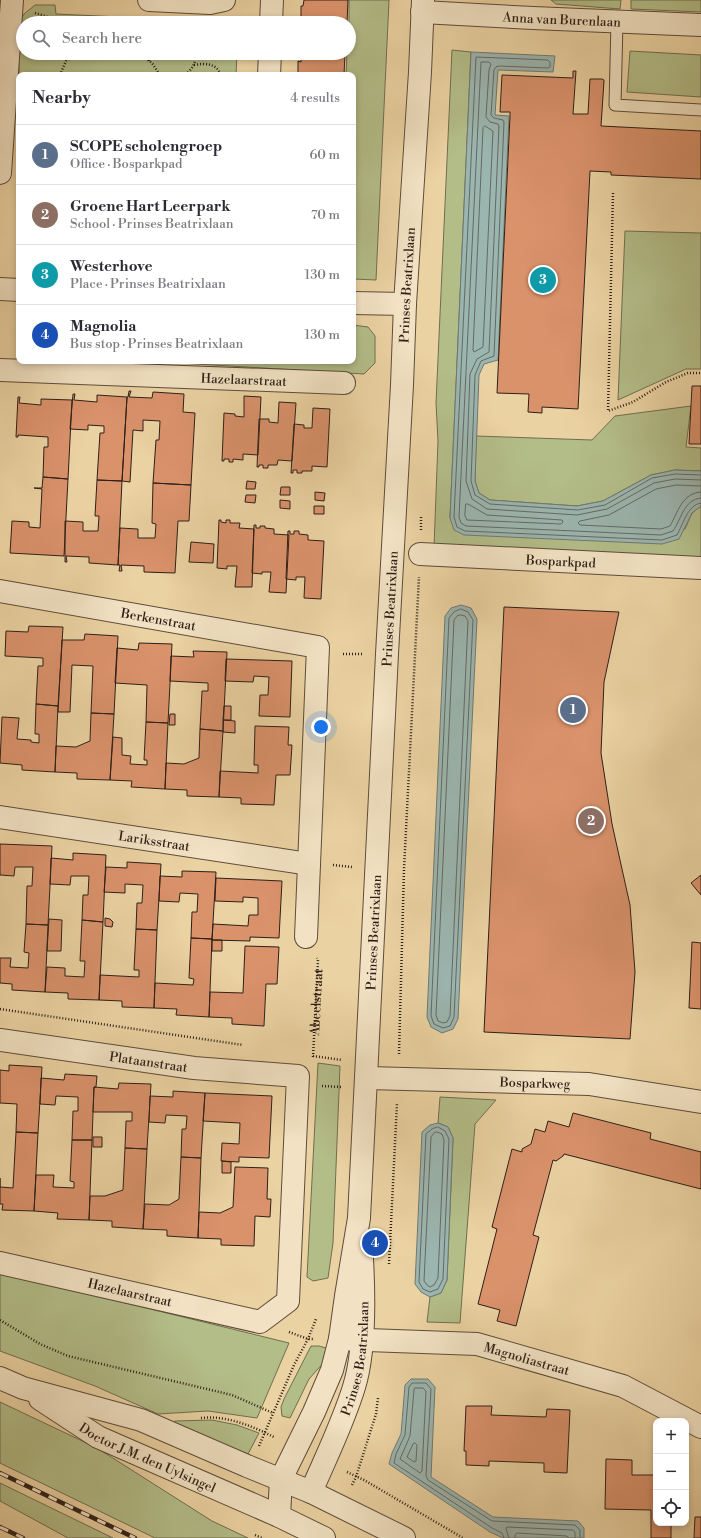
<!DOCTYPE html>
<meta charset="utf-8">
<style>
:root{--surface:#fff;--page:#f7f7f7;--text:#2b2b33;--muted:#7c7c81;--line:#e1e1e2;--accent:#8f2418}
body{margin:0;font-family:"Libre Bodoni",serif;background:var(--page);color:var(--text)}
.controls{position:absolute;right:12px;bottom:12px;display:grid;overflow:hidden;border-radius:8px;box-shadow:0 2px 6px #0003}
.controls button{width:36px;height:36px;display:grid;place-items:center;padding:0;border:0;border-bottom:1px solid var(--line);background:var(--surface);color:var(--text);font:20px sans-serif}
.you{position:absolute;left:321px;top:727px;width:14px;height:14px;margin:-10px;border:3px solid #fff;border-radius:50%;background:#1a73e8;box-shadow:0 0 0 6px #1a73e833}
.badge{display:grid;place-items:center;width:26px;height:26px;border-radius:50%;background:var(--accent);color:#fff;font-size:13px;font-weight:700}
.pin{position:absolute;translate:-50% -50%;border:2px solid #fff;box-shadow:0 1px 4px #0006}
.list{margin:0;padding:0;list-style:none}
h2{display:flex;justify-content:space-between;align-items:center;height:52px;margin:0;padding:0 16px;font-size:17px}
h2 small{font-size:13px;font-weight:400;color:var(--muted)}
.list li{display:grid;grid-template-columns:26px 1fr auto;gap:12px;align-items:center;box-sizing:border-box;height:60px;padding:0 16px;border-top:1px solid var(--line)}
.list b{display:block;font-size:15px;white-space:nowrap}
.list p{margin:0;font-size:13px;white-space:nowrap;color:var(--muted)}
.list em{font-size:13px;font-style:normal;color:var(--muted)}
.icon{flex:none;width:22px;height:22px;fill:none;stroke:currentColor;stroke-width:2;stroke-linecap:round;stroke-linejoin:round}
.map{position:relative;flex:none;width:701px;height:1538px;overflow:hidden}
.search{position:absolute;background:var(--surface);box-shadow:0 2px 6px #0003;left:16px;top:16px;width:340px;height:44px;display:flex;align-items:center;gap:10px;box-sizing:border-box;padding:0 14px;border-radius:22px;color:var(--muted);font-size:15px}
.panel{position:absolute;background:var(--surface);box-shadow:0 2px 6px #0003;left:16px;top:72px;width:340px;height:292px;border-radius:8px}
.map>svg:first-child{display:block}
.green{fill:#b3bd88;stroke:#706e50}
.water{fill:#9bb5af;stroke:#6f7973}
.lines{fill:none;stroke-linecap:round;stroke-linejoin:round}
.shore{stroke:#646a64;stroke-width:1}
.building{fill:#da926b;stroke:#2e1f18}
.lane-casing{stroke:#5d4c3a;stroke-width:13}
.street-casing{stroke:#5d4c3a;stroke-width:24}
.path{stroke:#2e1f18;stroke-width:2.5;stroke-dasharray:1 2;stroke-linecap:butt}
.lane{stroke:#f2e2c3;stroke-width:11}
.street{stroke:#f2e2c3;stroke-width:22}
.rail-casing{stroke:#2e1f18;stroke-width:4.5}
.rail{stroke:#f2e2c3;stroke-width:3;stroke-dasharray:9;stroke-linecap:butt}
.labels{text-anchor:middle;stroke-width:3;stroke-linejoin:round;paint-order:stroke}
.street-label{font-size:13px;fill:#2e1f18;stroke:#f2e2c3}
</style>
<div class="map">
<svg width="701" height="1538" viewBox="0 0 701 1538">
<rect width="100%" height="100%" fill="#ebd2a2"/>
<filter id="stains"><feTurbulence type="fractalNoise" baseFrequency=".005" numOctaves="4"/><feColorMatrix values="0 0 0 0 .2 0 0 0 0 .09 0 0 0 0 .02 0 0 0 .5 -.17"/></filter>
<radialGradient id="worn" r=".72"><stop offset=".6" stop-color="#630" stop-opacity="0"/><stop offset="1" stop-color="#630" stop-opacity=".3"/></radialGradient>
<path class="green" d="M349,0H389L376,280L353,279V75H346L347,53H349Z
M551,0H621L620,9L556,4Z
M631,0H701V12L631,9Z
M35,5H55L56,14L226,22L231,17L238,18V23H23V53H237L236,75H19V163V24L24,14Z
M452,50L471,52L450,518L685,529L692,513L701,506V562L434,548L438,441L436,403Z
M630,51L701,55V97L627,92Z
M625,231L701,233V369H686L618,400Z
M353,322V325L368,327L375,336V363L364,374L145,361H353Z
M691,406L686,447L701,448V471L675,470L651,475L603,501L577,506L490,500L479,493L475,481L476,436L592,440L615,416Z
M318,1063L340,1066L333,1243L328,1278L313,1281L307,1277Z
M440,1097L496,1100L475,1124L460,1323L427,1322L430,1297L441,1293L447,1280L453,1138L448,1127L438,1123Z
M0,1274L53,1285L289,1343L257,1418L208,1411L158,1414L95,1386L0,1351Z
M311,1346H319L326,1348L328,1353L325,1361L309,1379L290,1418L282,1416L281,1407L284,1399Z
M0,1402L97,1448L212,1521L248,1538H155L0,1463Z
M212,1420L237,1425L259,1433L248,1454L173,1427L175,1421Z
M0,1483L113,1538H68L0,1501Z"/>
<path class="water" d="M471,52L555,56L553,72L498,70L495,115L509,116L498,360L484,364L479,375L475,481L479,493L490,500L577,506L603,501L651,475L675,470L701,471V506L692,513L679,539L662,544L464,535L454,530L450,518Z
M461,605L471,608L477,619L458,1019L453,1029L442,1033L431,1027L427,1017L445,616L451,608Z
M438,1123L448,1127L453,1138L447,1280L441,1293L430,1297L421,1292L415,1284L422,1132L430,1125Z
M411,1379H428L435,1387L431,1477L493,1517L578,1521L584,1528V1538H503L490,1532L389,1464L392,1453L401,1434L405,1385Z"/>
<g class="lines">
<path class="shore" d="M485,126L493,131L483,347L474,352L473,350L483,128Z
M701,475L675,474L652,478L605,505L578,510L490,504L475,495L471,481L475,375L481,361L494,356L504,122L503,120L494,118L491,115L494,70L496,67L499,66L548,68L550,67V62L548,60L476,57L454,517L457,527L465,531L662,540L677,535C683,525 687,505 701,503
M701,480L675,479L654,483L607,509L577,515L487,509L472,499L466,481L470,374L477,359L489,352L499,126L498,124L490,122L486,117L489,70L491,64L489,62H481L459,517L461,523L466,526L661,535L673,531C681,520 684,499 701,498
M701,486L676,485L656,489L609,515L580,521L578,523L580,525L661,529L670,526C678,512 682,493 701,492
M466,504H468L487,515L562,520L563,522L561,524L467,520L465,516Z
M461,609L468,612L473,620L454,1017L450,1026L443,1028L434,1024L431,1016L449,618L454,612Z
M461,615L465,616L468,621L450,1016L447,1022L443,1023L438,1021L436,1015L454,620L457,616Z
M438,1127L445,1131L449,1139L443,1279L438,1289L430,1292L423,1289L419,1282L426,1134L432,1129Z
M437,1132L442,1134L444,1140L438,1278L434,1285L430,1287L427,1285L424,1281L431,1137L434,1133Z
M415,1388H423L426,1391L422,1471L420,1473L400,1459L410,1436L414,1390Z
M415,1443L417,1445L416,1461L414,1462L407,1457L413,1444Z
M504,1538L502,1533L492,1528L394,1463L396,1454L405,1435L409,1387L412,1383H426L431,1389L426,1476L428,1480L492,1521L575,1525L580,1530V1538
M509,1538L506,1529L507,1527L573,1530L575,1532V1538
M515,1538V1535L517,1533L567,1536L569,1538"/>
</g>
<path class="building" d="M304,0H348L347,23H303V19H301V6H303Z
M301,53H345L344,75L298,74V61L301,62Z
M573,71H576L573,114H588L590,79H602L604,80V81L601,126L701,131V179L611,175V172L590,171L578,409L542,407V413L528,412L529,394L497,393L510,116V112H500L502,75L573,78Z
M692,386H701V444H689Z
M129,391H131L129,397L152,398L153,392L184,394L183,412L195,413L191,485L153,483L156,440H159L160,421L143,420V431L133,430L130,482L122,481L127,397H128Z
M73,394H75L74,400L97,402V395L127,397L122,481L97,480L100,433H104V426L88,425V430L70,429Z
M244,396L261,397L258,455L243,454V460L233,459V462H229V459H224V461H222L224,413L235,414V416L244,417Z
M18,397H20L19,403L41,405V399L72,400L68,479L43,477L44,447H48V437L18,435V437H16Z
M279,402L296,403L292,461L278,460L277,465H268V468H263V465H259V467H257L259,419H269V422L278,423Z
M313,408L330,409L327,467L312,466V471H302V473H297V470H293V473H291L294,424L304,425V428H312Z
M43,477L68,479L64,556L10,553L12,521L29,522V527L40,528L42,489L34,488H42Z
M97,480L122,481L118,565L89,563V557L66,556L67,562H65V521L83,522V531H98L99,516H95Z
M247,481L256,482L255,489H246Z
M153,483L191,485L189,521H178L175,573L144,572V566L121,565L122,571H119L120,565H118L120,528L138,529V538H155L156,524L152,523Z
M281,487H290V495H280Z
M315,492L325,493L324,501L315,500Z
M246,495H256L255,503L245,502Z
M280,500L290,501V509L280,508Z
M314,506H324V514H314Z
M219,520H221V522L226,523V520H230V523H240L239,528L254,529L252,587H235L237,566H227V569L217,568Z
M254,525H256V528H260V526H265V528L274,529V534L289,535L286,593L269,592L271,572H262V574L252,573Z
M288,531H290V534H294V531H299V534L308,535V540L324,541L321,599L304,598L305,577H296V580L286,579Z
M191,542L214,544L213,563L189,562Z
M504,607L619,612L604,682L601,753L612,824L630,905L635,972L630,1039L484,1032Z
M29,626L63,627L58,706L36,704L38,666H43V658L5,656L6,631L28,632Z
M85,634L118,636L114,714L91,713L93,666L72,665L70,712H58L62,640H84Z
M139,643L172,644L168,723L146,722L147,685L115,683L117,648L138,650Z
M193,651L227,652L223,731L200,729L202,691H208V683L170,681L171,656L194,657Z
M226,659L292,661L290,717L259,716L260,695H268L269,677L254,676L253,682L225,681Z
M36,704L58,706L55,772L22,770V765L0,763L2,717L19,718L17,739L31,740V742L39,743V734H35Z
M224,706H231V720H223Z
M91,713L114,714L110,780L77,779V773L55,772L56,746L76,747L90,741Z
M170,714H175V725H169Z
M223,720L235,721V733L223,732Z
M146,722L168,723L165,789L131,787L132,781L110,780L113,737L122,738V755L131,756L130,764L147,765V760H144Z
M255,726L289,727L288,745H292L290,775H276L274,805L241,804V798L219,797L220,771L258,773V765H254Z
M200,729L223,731L219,797L187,796V790L165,789L166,763L184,764L199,758Z
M0,844L52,846L48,925L26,924L27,886H32L33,867H15L14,876L0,875Z
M73,853L106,855L103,922L82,920L83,895H88L89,876H71L70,885L50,884L51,858L73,860Z
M127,862L161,864L157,930L136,929L137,903H142L143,885L125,884V893L104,892L106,867L127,868Z
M182,871L216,872L212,939L191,938L192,912H197L198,894L180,893L179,902L159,901L160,876L182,877Z
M701,875V895L691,883Z
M216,878L282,881L279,938L250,937V941L212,940L213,924L248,926L249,915H258V898L243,897V902L215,901Z
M105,918L110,919L113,922L112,927L105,926Z
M49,919L62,920L61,951H47Z
M82,920L103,922L99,1000L68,999V993L45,992L47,967L65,968V976L84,977L85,961H80Z
M26,924L48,925L45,992L12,990V984L0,983V958H11L10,967L28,968L29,953L24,952Z
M136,929L157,930L154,1008L122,1007V1001L99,1000L100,975L139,977V970H134Z
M191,938L212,939L209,1017L176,1015L177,1009L154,1008L155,983L193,985L194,979L189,978Z
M212,940H222V951H212Z
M692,942L701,943V1009L689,1008Z
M245,946L279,947L277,984H266L264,1026L232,1024V1018L209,1017L210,992L243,993Z
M9,1065L42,1067L38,1133L16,1132L17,1104L0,1103V1070L9,1071Z
M65,1074L97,1076L96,1087H94L92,1140H72L73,1111H78V1097L56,1096L55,1105L40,1104L41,1078L64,1080Z
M119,1083L151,1084L147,1149L125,1148L126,1121H132V1112H93L94,1087L118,1089Z
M173,1091L205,1093L201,1158L181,1157L182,1129H186L187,1116L166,1115L165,1123L149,1122L150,1096L173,1097Z
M205,1093L272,1096L269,1158L239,1157V1162L221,1161L222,1143L239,1144L240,1123L203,1121Z
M573,1113L651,1133L650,1139L701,1152V1189L564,1154L563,1156L556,1161L553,1160L533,1235L539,1237L516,1326L497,1321L500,1310L478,1304L497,1229L492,1227L512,1149L522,1152V1149L531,1144L535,1129L545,1132L548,1121L569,1127Z
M16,1132L38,1133L34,1211L2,1210L3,1204H0V1178V1187L13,1188Z
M93,1137H102V1147H93Z
M72,1140H92L89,1220L57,1219L58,1213L34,1211L36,1175H54L53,1187L74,1188V1182L70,1181Z
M125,1148L147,1149L143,1229L112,1227V1221L89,1220L90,1196H105L123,1190Z
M181,1157L201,1158L198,1238L167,1236V1230L143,1229L145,1204L169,1205L179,1199Z
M222,1161L231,1162V1173H222Z
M235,1167L268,1168L267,1199H271L270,1217L255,1216L254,1246L221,1245V1239L198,1238L199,1212L220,1213L233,1207Z
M466,1406H492L491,1415L546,1417L547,1409L570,1410L567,1473L544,1472V1463L489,1461V1466L466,1465V1451H464Z
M606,1459L632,1460V1475H656V1523H671V1538H651V1510L605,1509Z
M695,1517H701V1538H694Z"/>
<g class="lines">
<defs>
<path id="lane" d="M617,21L615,105L701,110"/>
<g id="street">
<path d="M149,0L210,3L224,0"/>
<path id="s2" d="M422,12L533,18L701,25"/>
<path d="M271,23L272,0"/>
<path d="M269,75L270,53"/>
<path d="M0,173L12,0"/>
<path d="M0,289L19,290"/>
<path d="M353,303L405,304"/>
<path id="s3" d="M0,370L344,383"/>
<path id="s4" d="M420,554L701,568"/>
<path id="s5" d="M0,591L318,647L306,937"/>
<path id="s6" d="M0,817L309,864"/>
<path id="s7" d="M0,1040L194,1068L298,1076L288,1301L260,1322L0,1263"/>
<path id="s8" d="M367,1078L589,1084L701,1102"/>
<path id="s9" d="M340,1339L477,1344L623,1386L701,1427"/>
<path d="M0,1378L23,1388L141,1420L247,1466L311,1492L404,1538"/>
<path id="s10" d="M40,1399L98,1437L279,1516L324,1538"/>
<path id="s11" d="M311,1492C326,1457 343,1423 354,1387C365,1352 364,1296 362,1259"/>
<path id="s12" d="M279,1516L281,1479L314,1412L332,1370L340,1339L346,1296L359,1218L387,654L402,385L405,304L420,72L423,0"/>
</g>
</defs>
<use href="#lane" class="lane-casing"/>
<use href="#street" class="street-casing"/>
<g class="path">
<path d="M35,13L48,17L54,23"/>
<path d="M66,53V61"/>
<path d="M138,53L152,63L160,75"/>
<path d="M149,61L151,53"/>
<path d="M194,65C206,63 216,63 221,75"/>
<path d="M60,75L66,61L78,53"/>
<path d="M186,75C192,68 197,63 195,53"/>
<path d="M613,193L608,411L633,402L666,382L688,373H701"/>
<path d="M421,530V515"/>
<path d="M343,654H362"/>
<path d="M333,865L352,867"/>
<path d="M0,1009L243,1045"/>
<path d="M399,1054L404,869L419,577"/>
<path d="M313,1056L342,1060"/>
<path id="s1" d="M313,1057L318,960L317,958"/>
<path d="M322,1086L341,1087"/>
<path d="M389,1264L397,1103"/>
<path d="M0,1320L40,1344L68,1356L232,1395L273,1413"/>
<path d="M289,1332L308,1339H314"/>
<path d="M201,1418C226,1415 252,1426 274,1437"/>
<path d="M259,1446L294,1365L308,1339L316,1319"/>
<path d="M347,1472L364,1480L463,1538"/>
<path d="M352,1485L356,1477L376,1414L378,1398"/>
<path d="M255,1535L262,1538"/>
</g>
<use href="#lane" class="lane"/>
<use href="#street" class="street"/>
<defs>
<path id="rail" d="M0,1473L135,1538
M0,1527L23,1538"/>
</defs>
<use href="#rail" class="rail-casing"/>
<use href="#rail" class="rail"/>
</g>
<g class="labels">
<g class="street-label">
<text dy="5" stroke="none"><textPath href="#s2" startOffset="140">Anna van Burenlaan</textPath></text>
<text dy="5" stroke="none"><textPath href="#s12" startOffset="1246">Prinses Beatrixlaan</textPath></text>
<text dy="5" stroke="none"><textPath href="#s3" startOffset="244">Hazelaarstraat</textPath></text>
<text dy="5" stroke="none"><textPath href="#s4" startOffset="141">Bosparkpad</textPath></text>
<text dy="5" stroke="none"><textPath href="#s12" startOffset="922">Prinses Beatrixlaan</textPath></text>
<text dy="5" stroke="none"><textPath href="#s5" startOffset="161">Berkenstraat</textPath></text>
<text dy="5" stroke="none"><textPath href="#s6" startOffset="156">Lariksstraat</textPath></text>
<text dy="5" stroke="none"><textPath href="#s12" startOffset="598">Prinses Beatrixlaan</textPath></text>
<text dy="5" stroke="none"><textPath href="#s1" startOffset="55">Abeelstraat</textPath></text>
<text dy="5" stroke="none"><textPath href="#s7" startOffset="150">Plataanstraat</textPath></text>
<text dy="5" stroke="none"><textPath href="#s8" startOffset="168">Bosparkweg</textPath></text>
<text transform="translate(130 1292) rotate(13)" y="5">Hazelaarstraat</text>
<text dy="5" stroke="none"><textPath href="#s11" startOffset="142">Prinses Beatrixlaan</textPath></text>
<text dy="5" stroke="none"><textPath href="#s9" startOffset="189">Magnoliastraat</textPath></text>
<text dy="5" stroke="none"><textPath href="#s10" startOffset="123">Doctor J.M. den Uylsingel</textPath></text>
</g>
</g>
<rect width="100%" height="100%" filter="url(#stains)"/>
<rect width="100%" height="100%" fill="url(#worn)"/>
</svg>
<div class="controls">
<button>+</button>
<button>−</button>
<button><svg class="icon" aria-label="locate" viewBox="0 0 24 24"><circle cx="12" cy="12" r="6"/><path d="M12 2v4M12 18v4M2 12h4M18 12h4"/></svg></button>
</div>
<div class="you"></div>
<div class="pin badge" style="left:573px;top:710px;background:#5c6f8a">1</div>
<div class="pin badge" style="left:591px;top:821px;background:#8d6e63">2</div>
<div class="pin badge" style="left:543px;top:280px;background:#0f9aa8">3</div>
<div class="pin badge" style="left:375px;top:1243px;background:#1a4fb4">4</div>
<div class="search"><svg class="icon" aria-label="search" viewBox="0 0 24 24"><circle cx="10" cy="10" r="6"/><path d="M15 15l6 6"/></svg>Search here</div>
<section class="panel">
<h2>Nearby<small>4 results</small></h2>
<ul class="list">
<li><span class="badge" style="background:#5c6f8a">1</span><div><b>SCOPE scholengroep</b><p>Office · Bosparkpad</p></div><em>60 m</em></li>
<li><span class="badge" style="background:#8d6e63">2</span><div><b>Groene Hart Leerpark</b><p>School · Prinses Beatrixlaan</p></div><em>70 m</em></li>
<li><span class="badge" style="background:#0f9aa8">3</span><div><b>Westerhove</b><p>Place · Prinses Beatrixlaan</p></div><em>130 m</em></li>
<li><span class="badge" style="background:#1a4fb4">4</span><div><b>Magnolia</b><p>Bus stop · Prinses Beatrixlaan</p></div><em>130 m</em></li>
</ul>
</section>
</div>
